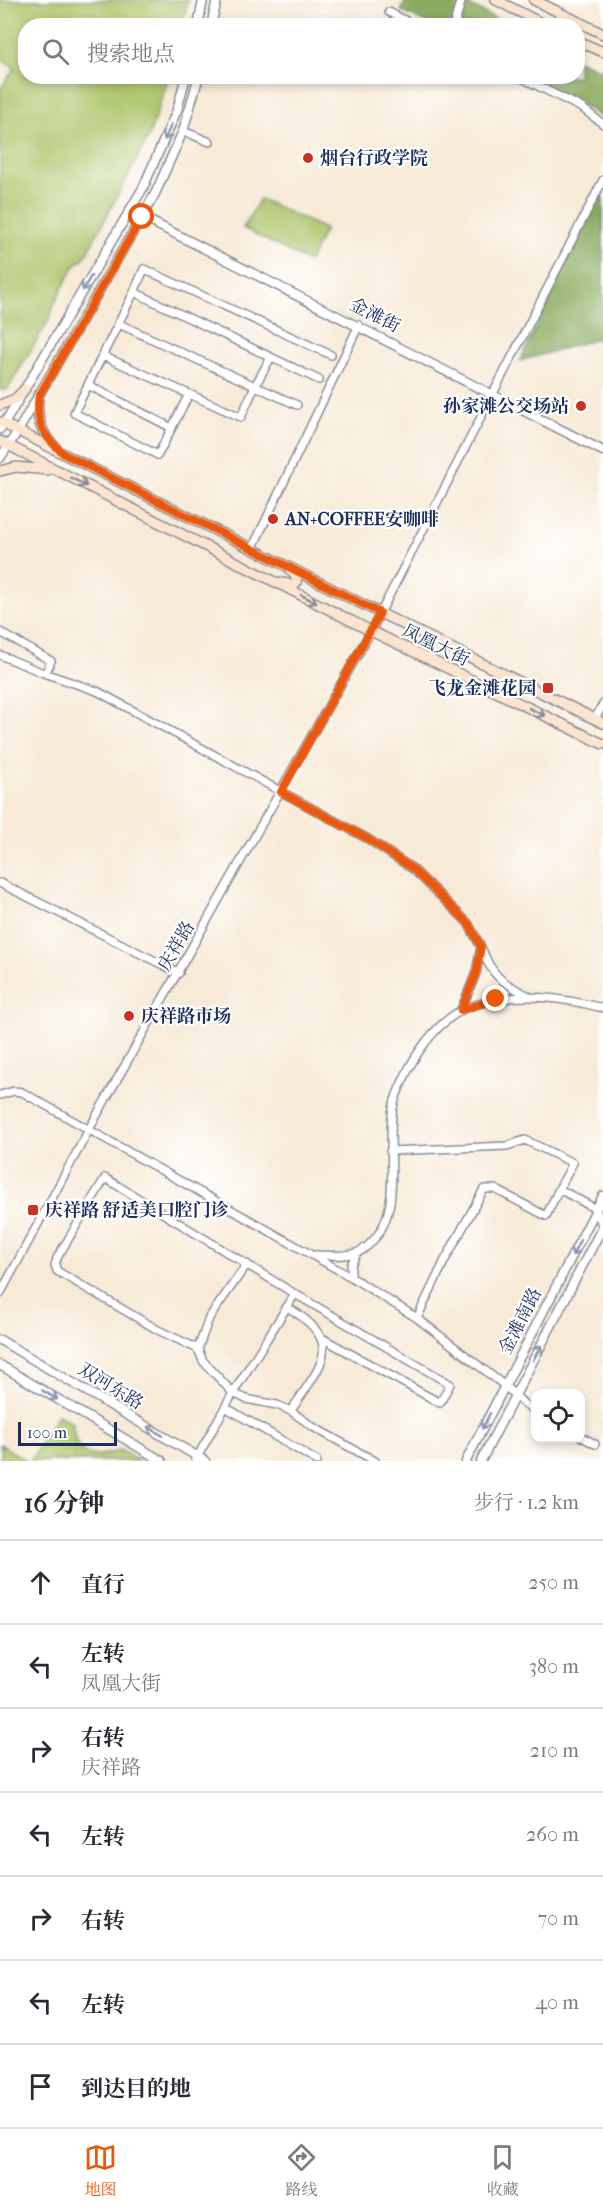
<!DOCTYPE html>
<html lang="zh">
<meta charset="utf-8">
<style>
:root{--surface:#fff;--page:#f7f7f7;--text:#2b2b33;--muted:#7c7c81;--line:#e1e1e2;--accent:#ea580c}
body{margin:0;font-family:"IM FELL French Canon","Noto Serif SC",serif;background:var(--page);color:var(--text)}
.controls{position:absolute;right:18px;bottom:18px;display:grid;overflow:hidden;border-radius:12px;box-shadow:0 3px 9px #0003}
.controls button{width:54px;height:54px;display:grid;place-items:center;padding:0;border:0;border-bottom:2px solid var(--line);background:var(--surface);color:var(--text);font:30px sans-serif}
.scale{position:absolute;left:18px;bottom:15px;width:99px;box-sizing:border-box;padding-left:6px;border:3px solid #1b2f5e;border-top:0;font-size:16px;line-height:21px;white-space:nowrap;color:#1b2f5e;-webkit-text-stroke:4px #fff;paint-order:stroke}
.stop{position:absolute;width:18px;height:18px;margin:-14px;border:4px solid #ea580c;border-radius:50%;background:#fff}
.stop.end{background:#ea580c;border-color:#fff;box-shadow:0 2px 6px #0008}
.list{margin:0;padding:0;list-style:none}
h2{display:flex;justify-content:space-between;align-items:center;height:78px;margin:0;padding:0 24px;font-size:26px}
h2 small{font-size:20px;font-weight:400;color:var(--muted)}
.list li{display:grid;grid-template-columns:39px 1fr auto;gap:18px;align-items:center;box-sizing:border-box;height:84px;padding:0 24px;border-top:2px solid var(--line)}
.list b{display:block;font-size:22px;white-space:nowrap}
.list p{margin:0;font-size:20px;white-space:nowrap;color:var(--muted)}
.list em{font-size:20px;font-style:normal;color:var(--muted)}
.icon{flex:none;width:33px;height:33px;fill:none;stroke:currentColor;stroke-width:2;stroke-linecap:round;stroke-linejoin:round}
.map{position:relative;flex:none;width:603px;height:1461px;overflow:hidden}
.search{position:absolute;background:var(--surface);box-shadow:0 3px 9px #0003;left:18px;right:18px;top:18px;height:66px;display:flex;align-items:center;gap:15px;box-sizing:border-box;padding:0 21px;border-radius:24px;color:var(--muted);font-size:22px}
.sheet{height:666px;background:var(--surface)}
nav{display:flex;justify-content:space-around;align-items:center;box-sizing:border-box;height:84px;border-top:2px solid var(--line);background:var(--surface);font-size:16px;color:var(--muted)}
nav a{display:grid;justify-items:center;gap:3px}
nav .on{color:var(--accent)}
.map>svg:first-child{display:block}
.green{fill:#adc56b;stroke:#647a64;stroke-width:1.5}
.forest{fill:#8aaa5f;stroke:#526c5e;stroke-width:1.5}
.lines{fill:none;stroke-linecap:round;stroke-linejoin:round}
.minor-casing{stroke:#898c9a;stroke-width:10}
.tertiary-casing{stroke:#898c9a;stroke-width:11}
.secondary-casing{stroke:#898c9a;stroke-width:12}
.minor{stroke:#fff;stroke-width:7}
.tertiary{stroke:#fff;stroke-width:8}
.secondary{stroke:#fce5cf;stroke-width:9}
.oneway{stroke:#8d97ae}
.oneway2{stroke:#8c8a96}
.route{stroke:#ea580c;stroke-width:8}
.poi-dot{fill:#c8321e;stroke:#fff;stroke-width:2}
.labels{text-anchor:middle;stroke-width:4.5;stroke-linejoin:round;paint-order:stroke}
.poi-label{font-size:18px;font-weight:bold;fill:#1b2f5e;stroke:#fff;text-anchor:start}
.street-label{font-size:18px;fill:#1b2f5e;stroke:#fff}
</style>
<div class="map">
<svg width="603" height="1461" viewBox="0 0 603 1461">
<rect width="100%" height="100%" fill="#fff"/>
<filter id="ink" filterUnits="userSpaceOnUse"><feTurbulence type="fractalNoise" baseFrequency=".0167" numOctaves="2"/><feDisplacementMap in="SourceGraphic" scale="12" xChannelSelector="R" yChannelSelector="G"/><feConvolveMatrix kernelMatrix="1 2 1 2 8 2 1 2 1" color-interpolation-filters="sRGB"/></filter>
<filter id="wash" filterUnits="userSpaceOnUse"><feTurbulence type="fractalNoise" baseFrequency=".008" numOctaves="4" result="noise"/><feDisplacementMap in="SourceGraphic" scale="24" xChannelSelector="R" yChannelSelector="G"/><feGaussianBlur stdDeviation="1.35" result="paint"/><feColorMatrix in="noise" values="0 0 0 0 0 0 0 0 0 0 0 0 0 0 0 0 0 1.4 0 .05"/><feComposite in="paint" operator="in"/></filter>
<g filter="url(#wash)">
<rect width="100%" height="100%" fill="#f7ead6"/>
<path class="green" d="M0,0H188L182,25L26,26V76L169,77L149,136L85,257L74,267L55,302L49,320L7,390H0V89L15,68L0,59Z
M260,199L325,229L309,262L243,228Z
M58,1415L73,1423C73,1456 91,1461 120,1450L139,1461H30Z
M0,1444L27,1461H0Z"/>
<path class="forest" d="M406,0H458L497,19L494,25H430L401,11Z
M578,60L603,71V119L584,106L526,77L578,76Z
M603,191V337L520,361L560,276Z"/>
</g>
<g filter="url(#ink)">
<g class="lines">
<defs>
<path id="minor" d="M389,12L416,26
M518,76L582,108L603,124
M183,131L210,142
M134,292L74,413L158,455L189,394L241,417L255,386L297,405
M119,324L255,386L271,357
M103,356L189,394
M319,380L134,292L144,269L331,355
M88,385L172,428
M252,549L359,325
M0,632L51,661L45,674
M0,655L41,672L97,691L368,839L413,869L468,923L481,947L476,973L461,1010
M595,719L603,704
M0,883L179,973
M482,949C492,977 503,983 529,996
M0,1095L14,1091L22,1092L351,1277L417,1318L505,1386L524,1404L536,1411
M390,1151L507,1146L525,1140L573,1163L559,1189
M316,1255C331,1255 353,1258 365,1248C405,1217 387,1159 392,1115C393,1099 402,1083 409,1068C421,1046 438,1024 460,1011C466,1007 475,1005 482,1003C522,992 563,998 603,1008
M351,1277V1265L357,1253
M0,1294L98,1113L371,631L603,180
M287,1307C348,1343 320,1366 291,1411
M417,1318L445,1260L484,1189H495L546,1216L559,1189L596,1209L603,1228
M322,1338L440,1403L450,1384L295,1294L105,1178L57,1258L55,1265L57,1271L158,1330L198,1349L203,1361L233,1393L246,1399L277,1405L291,1411L313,1427L375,1461
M198,1349L209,1318L247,1264
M225,1407L317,1461
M580,1436L595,1444
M195,1461L233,1393L295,1294"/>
<path id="tertiary" d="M198,26L203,0
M211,26L217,0
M454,26L461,0
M142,217L603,451
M0,429L10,414L143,188L177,110L186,76
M0,458L18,431L155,194L183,131L199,76
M0,1340L205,1461
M0,1365L162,1461
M466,1461L603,1196
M481,1461L603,1226"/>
<path id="secondary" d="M496,0L547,26
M534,0L603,34
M578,41L603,52
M38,396C36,417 40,432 55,447
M0,405L15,399L25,389
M0,422L380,613L603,723
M0,441L371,631L603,744
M0,471L16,467L48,470
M282,583L293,585L296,583L297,577L290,570"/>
</defs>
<use href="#minor" class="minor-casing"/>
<use href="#tertiary" class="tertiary-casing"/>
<use href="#secondary" class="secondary-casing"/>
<use href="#minor" class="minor"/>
<use href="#tertiary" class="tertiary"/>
<use href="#secondary" class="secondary"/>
</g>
<defs><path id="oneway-shaft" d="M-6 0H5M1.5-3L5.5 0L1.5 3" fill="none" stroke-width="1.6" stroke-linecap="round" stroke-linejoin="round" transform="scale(1.5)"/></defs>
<g class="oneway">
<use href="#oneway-shaft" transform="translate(168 132) rotate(113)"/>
<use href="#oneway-shaft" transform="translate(87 283) rotate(120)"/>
<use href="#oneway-shaft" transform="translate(576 1248) rotate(117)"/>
<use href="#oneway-shaft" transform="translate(537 1353) rotate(-63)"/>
<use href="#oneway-shaft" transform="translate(50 1395) rotate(31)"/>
<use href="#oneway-shaft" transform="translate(486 1421) rotate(117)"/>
<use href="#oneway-shaft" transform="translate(155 1431) rotate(-149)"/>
</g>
<g class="oneway2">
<use href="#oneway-shaft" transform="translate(79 482) rotate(27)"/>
<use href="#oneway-shaft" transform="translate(309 599) rotate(27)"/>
<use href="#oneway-shaft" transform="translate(537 712) rotate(26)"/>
</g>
</g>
<g class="lines" filter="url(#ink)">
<path class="route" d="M142,217L39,396C35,424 43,436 64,454L380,613L281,792L368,839L413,869L468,923L481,947L476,973L461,1010L496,999"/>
</g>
<g class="poi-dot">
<circle cx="308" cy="158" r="6"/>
<circle cx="581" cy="406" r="6"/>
<circle cx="273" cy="519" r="6"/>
<rect x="542" y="682" width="12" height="12" rx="3"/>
<circle cx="129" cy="1016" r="6"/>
<rect x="27" y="1204" width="12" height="12" rx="3"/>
</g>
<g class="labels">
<g class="poi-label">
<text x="320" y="164">烟台行政学院</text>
<text x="569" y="412" text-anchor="end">孙家滩公交场站</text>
<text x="285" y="525">AN+COFFEE安咖啡</text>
<text x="536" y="694" text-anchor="end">飞龙金滩花园</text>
<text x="141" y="1022">庆祥路市场</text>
<text x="45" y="1216">庆祥路 舒适美口腔门诊</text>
</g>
<g class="street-label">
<text transform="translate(375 315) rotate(27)" y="6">金滩街</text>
<text transform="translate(436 645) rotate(26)" y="6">凤凰大街</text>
<text transform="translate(176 946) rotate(-60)" y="6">庆祥路</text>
<text transform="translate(520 1321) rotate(-63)" y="6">金滩南路</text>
<text transform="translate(111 1386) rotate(31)" y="6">双河东路</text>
</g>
</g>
</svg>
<div class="controls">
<button><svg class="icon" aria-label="locate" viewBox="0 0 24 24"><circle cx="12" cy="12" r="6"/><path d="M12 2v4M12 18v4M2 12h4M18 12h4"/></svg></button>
</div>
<div class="scale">100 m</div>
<div class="stop" style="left:142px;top:217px"></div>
<div class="stop end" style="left:496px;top:999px"></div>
<div class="search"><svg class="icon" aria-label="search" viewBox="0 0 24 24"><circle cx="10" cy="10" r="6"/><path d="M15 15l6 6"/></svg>搜索地点</div>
</div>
<section class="sheet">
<h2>16 分钟<small>步行 · 1.2 km</small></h2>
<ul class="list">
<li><svg class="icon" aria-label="ahead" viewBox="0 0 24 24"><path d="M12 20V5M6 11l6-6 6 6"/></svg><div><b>直行</b></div><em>250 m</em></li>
<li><svg class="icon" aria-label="left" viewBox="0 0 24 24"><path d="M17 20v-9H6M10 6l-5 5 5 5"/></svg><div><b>左转</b><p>凤凰大街</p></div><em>380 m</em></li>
<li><svg class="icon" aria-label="right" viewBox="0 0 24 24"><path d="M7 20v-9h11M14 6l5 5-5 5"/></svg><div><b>右转</b><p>庆祥路</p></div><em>210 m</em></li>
<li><svg class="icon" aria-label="left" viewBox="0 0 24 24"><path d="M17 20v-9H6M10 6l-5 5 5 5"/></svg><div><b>左转</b></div><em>260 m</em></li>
<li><svg class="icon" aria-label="right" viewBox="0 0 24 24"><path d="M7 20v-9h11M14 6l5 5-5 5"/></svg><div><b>右转</b></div><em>70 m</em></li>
<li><svg class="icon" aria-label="left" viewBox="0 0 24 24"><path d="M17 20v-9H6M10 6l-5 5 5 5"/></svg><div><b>左转</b></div><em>40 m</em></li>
<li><svg class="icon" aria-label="arrive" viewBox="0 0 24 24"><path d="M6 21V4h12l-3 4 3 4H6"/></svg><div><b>到达目的地</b></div></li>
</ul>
</section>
<nav>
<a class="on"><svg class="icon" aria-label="map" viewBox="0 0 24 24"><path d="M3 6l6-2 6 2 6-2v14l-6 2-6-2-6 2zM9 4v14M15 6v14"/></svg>地图</a>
<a><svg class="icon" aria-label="directions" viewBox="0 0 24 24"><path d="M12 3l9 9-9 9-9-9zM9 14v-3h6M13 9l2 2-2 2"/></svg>路线</a>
<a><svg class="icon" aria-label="saved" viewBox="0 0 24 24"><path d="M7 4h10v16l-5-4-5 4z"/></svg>收藏</a>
</nav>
